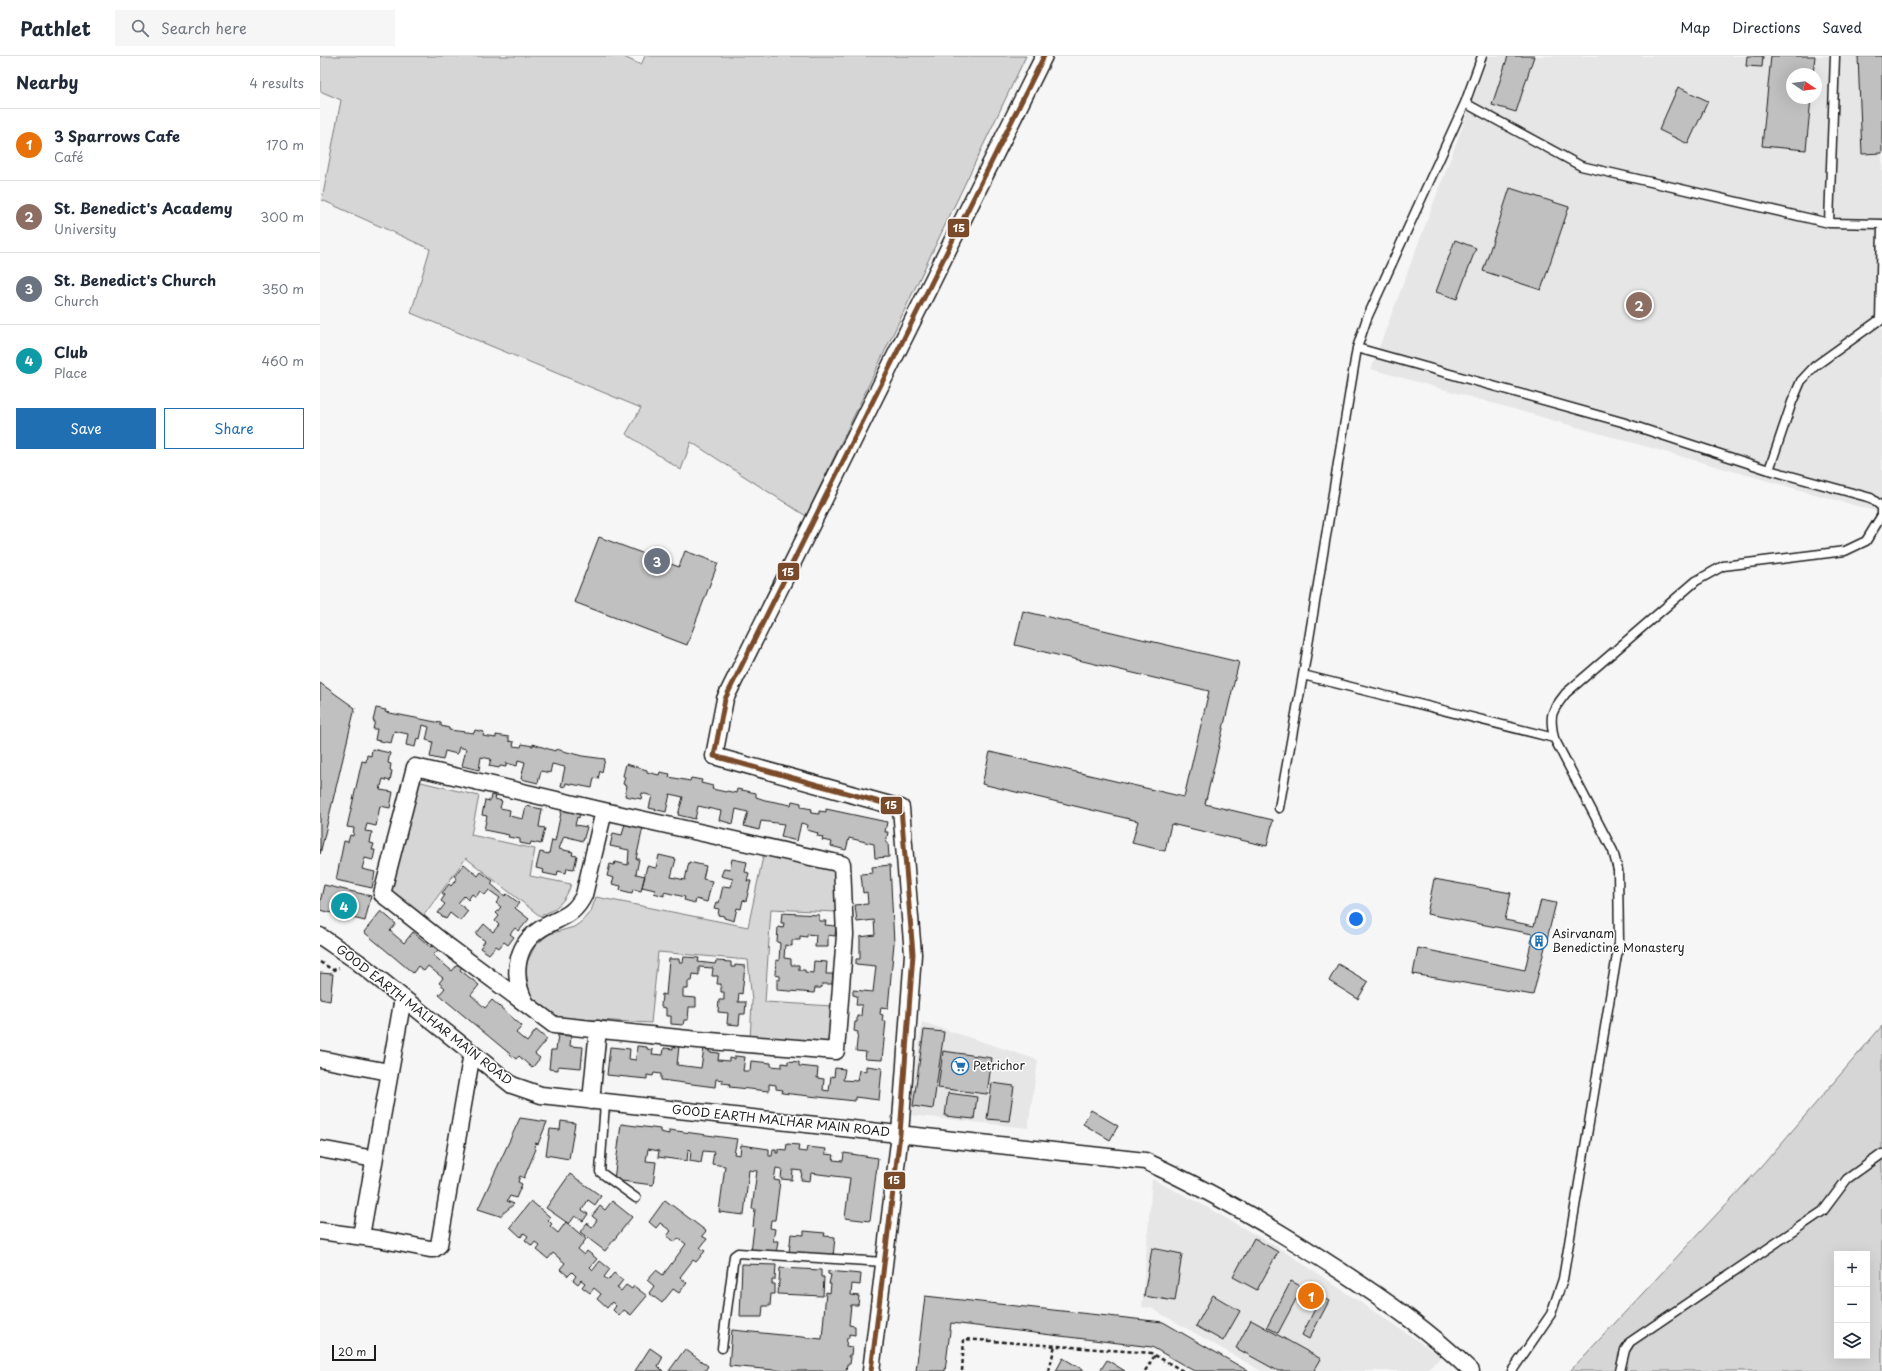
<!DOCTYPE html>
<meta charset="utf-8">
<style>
:root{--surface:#fff;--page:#f6f6f7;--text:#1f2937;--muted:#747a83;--line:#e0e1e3;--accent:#1f6fb2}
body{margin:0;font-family:"Playpen Sans",sans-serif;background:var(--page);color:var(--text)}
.controls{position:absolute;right:12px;bottom:12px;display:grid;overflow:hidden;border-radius:0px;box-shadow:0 4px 16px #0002}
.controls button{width:36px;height:36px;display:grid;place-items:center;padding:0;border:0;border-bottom:1px solid var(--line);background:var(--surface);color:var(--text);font:20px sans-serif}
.compass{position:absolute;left:1466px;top:12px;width:36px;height:36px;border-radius:50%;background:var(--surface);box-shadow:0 4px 16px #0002;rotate:103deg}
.scale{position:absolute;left:12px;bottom:10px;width:44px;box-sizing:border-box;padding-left:4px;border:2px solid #1c1c1c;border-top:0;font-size:11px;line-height:14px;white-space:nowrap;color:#1c1c1c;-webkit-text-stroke:3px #fff;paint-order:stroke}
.you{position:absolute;left:1036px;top:863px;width:14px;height:14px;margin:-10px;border:3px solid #fff;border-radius:50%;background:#1a73e8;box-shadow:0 0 0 6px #1a73e833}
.badge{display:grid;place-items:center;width:26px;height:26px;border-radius:50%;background:var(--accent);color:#fff;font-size:13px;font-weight:700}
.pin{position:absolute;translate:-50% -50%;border:2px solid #fff;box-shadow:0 1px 4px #0006}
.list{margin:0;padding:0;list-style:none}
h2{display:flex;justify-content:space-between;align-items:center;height:52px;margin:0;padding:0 16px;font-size:17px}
h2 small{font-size:13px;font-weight:400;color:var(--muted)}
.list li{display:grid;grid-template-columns:26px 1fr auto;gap:12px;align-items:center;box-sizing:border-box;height:72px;padding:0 16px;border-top:1px solid var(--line)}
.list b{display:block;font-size:15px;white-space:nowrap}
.list p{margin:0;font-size:13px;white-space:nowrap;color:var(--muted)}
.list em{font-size:13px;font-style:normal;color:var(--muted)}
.actions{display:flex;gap:8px;padding:12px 16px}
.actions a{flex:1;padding:9px 0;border:1px solid var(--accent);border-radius:0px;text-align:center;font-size:14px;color:var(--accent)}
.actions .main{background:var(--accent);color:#fff}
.icon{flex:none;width:22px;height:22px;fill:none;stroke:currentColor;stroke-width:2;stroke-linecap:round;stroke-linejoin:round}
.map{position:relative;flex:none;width:1562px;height:1315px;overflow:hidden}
header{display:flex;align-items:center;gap:24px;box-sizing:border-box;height:56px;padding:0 20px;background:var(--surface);border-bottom:1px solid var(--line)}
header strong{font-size:19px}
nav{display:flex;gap:22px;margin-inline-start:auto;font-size:14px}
.search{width:280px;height:36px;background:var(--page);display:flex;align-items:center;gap:10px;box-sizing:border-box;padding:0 14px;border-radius:0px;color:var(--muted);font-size:15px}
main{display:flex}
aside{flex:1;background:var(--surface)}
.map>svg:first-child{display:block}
.built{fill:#e6e6e6;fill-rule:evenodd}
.green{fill:#d6d6d6;stroke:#797979;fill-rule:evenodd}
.building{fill:#c0c0c0;stroke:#1c1c1c}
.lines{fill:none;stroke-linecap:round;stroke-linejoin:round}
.service-casing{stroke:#1c1c1c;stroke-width:11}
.minor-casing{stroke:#1c1c1c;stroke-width:19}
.path{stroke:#1c1c1c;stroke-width:2.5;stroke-dasharray:4 3;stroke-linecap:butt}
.service{stroke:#fff;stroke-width:8}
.minor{stroke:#fff;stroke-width:16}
.bus-1-casing{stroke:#fff;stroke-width:8}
.bus-1{stroke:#7a4b2a;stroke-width:5}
.labels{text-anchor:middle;stroke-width:3;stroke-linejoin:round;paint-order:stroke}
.poi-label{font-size:12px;fill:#1c1c1c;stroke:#fff;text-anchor:start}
.street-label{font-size:12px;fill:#1c1c1c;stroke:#fff}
.line-badge{stroke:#fff;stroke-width:1.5}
.badge-label{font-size:11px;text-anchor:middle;font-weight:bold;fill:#fff}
</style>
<header>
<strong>Pathlet</strong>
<div class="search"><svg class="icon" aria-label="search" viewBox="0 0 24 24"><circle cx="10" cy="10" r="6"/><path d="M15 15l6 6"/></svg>Search here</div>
<nav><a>Map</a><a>Directions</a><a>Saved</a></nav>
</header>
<main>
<aside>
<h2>Nearby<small>4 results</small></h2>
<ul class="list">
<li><span class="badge" style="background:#e8710a">1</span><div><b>3 Sparrows Cafe</b><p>Café</p></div><em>170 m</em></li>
<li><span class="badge" style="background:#8d6e63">2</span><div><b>St. Benedict's Academy</b><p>University</p></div><em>300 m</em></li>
<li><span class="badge" style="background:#6b7280">3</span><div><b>St. Benedict's Church</b><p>Church</p></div><em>350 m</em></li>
<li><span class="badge" style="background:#0f9aa8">4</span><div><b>Club</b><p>Place</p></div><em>460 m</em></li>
</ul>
<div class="actions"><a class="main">Save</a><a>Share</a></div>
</aside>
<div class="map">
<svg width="1562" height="1315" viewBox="0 0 1562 1315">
<rect width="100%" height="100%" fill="#f6f6f6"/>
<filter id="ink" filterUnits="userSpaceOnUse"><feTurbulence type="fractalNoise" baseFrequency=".025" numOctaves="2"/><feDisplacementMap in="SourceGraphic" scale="8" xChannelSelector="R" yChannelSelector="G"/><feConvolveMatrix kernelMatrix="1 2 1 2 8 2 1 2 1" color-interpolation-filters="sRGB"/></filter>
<g filter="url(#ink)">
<path class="built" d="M1169,0H1562V457L1051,313ZM1472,18H1496V42H1472Z
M602,966L718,1004L708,1072L589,1059Z
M832,1123L874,1144L964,1195L1122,1301L1105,1315H941L831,1252L822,1251Z"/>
<path class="green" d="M0,0H302L321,9L325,0H706L486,460L371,386L361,414L306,378L321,352L91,257L110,193L2,144L21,44L0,35Z
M97,725L159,740L151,779L215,793L210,820L251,828C246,845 236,854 220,860L146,802L101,863L69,839Z
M444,796L515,811L516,856L451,853L445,946L513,950L510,989L430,985L432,945L428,904L338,896L331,967L239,962L213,942L209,934L206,915L207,906L215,890L229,878L254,871L261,866L271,855L276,841L428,871Z
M1562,970V1315H1250L1441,1111ZM1517,1198H1547V1300H1517Z"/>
<path class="building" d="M1188,0H1214L1196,56L1172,49Z
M1427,0H1443L1442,11L1426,10Z
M1451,0H1495L1493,18H1472V42H1491L1486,94L1442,90Z
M1538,0H1562V97L1542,98Z
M1358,31L1388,45L1368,88L1339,74Z
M1190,132L1249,151L1221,234L1163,215Z
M1135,184L1156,192L1137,243L1116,236Z
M279,481L359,511L365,495L398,507L367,589L254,546Z
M703,555L919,606L885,748L953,764L947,790L851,768L845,795L812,787L818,765L662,728L670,696L864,741L889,635L695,589Z
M0,627L35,652L0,798Z
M56,652L66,654L65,656L121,667V670L129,672V674L154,677L155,674L164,676L163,680L176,682V679L189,681V685L194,686L193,690L201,691L202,688L213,690V688L235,695L236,693L262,700L285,703L282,716L280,715L278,723L274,722L272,732L246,727L245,731L241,730L245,711L232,708L230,717L221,715L218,727L201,723L205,706L198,704L197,710L186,707V711L180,710L179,712L169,710L171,703L161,701L159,714L142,710L146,693L139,691L137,698L125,695L123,704L110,701L113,686L106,684L109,671L103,669L100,683L97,682L95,691L86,689L88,678L74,675L71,687L55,684L57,673H53L55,665H53Z
M52,693L70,697L68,707L71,708L70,714L72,715L70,725L63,723L60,734L73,736L70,752L60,750L56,770L47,768L45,775L52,776L50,787L54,788L52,794H55L53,804L45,802L42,813L55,816L52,832L16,824L24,785L28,786L30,779L33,780L34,772L27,771L42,705L46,706L47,699L51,700Z
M306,708L327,714V716L339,719L340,716L350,718L349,721L370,725L371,722L382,724L381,727L393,730L392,733L406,736L407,735L416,737L417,733L436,737V741L445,744L471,749L472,745L481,747V751L492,753L491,757L499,758V755L506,756V753L567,766L565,776H568L566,787H568L569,801L555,802L554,788L529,782L526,794L511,790L512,786L502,784L503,781L497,780L498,777L487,774L488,769L481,767L477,785L461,781L464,768L441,765L439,774L424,770L428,756L416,753L413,768L399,764L401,755L378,750L375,763L358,759L363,741L350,738L346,756L329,752L332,740L322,737L321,743L305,740L307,729L303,728L305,721L303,720Z
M171,739L176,740L175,743L182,745L180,752L190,754L189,760L203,763L206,750L222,753L219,771L225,772L221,788L211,786L210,789L200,787V783L188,781L189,779L164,774L167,760L162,759L165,744L170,745Z
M242,752L260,756L259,762L257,761L255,769L267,771L263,785L244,780L239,793L253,796L252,799L257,800L254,813L247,812L246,817L238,815L237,820L223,817L224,814L216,812L220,796L229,798L232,784L235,785Z
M305,767L323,771L316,803H319L316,818L325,820L321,835L313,833L312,837L300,834L301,830L292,828L294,822L287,820L290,808L294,809L295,806L308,809L309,794L290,790L293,777L302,779Z
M339,799L356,803L351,821L365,824L369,806L386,810L383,823L392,825L387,846L376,843L375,847L364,844L365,841L344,836V840L334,837L335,834L322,831L327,810L336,812Z
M412,803L427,806L425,816L429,817L427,825H431L426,845L423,844L421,853L417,852L414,865L404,862V860L398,859L399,853L394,852L396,846L399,847L403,830L411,831L413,823L401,820L404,812L410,813Z
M144,808L158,820L161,816L173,825L171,828L185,840L187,838L199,847L195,852L209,863L199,875L195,872L190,878L194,881L188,889L184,886L179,892L176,890L169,898L160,892L165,885L156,878L164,868L173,876L179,869L175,865L179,860L176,857L181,851L176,847L180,842L169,834L165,839L160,835L156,841L152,838L148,844L144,840L138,847L148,855L140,865L130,857L126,863L118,857L125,848L121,845L125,839L122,837L129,828L131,830L137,822L134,820Z
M570,809L574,887L568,952L561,951L560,958L563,959L562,965H566L562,1004L545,1003L546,996L536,995L538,976L534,975L535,966H537V960H541L542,949H536L537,940L533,939V934L553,936L556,910L536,908V903H540V881L555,879L554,864L537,866L535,849L548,848L547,836L543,837L541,818L553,817L552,811Z
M1114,823L1191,837L1185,864L1214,870L1221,844L1236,847L1213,939L1093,918L1098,892L1205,914L1213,878L1107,858Z
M4,829L51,840L45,865L0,854V846Z
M61,855L76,868L70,875L84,887L93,876L111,891L114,888L119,893L113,899L132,915L138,908L142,911L140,914L159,929L151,939L165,952L172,944L202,970L196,977L207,986L216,974L227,983L215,998L220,1002L212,1012L199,1000L196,1003L119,939L125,932L119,927L123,922L108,910L104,915L98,910L93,917L44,876Z
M462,857L499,859V865H506L505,869L516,870L515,880L508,879V891H495L496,879L487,878V881L480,880V884H472V890L465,889L464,902L471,903V909H479V914H485V916L493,917L494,905L507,906L506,918H513L512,928H502L501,932H495L494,937L457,934V924H460V920L455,919L456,904L459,905L460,887L457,886L458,871L463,872L464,867H461Z
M364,901L379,902L378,906L395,908L396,905L411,906V911H415V909L425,910L422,938L419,937L418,946H426L425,958H420L419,969L407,968L408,957L398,956L399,944H404V936H401V928H397L398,920H392L393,912L379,911V919L373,918L372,925H368V933H363V941L376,942V951H369L368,964H364L363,969L351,968V960H346V952L341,951L342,938L346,939L349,903H359V906H363Z
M1018,908L1048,926L1038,943L1009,925Z
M0,917L13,918L10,945L0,943Z
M604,974L624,976L613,1053L593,1050Z
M238,979L251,980L250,990L263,991L261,1012L238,1010V1014L229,1013L231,994H236Z
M353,989L359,990L357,1009L381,1012L384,992L389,993V996L399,997L398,1004L409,1005V1002L415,1003V1000L425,1001L423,1015H430L431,1005L451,1007V1010L462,1011V1007L468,1008V1005L479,1006V1010L498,1012L497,1022L504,1023L503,1034L509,1035L511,1020L514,1021L515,1012L525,1013L523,1024L537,1025L539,1014L546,1015V1010L562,1012L559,1044L535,1041V1045L462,1037L463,1034L456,1033V1029L449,1028V1035L409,1031L410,1028L402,1027L403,1024L396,1023L395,1031L341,1024V1018L334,1017L333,1020L327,1019V1023L287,1019L290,991L310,993L309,1003L316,1004L317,990L327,991V993L333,994L332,998L343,999L344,992L353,993Z
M623,995L672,1002L667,1038L618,1032Z
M672,1027L694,1030L689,1065L667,1063Z
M628,1037L657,1041L654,1063L625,1060Z
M771,1054L798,1070L790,1084L763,1068Z
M200,1062L227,1066L218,1088L215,1087L214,1092L216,1093L204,1122L200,1120L198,1126L202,1128L196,1142L190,1140L187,1145L194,1148L180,1160L158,1153Z
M241,1065L255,1067L249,1103L226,1099L230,1073L240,1074Z
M301,1068L340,1073V1076L349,1078V1074L417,1083L414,1098L420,1099L421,1089L449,1093V1100H452L453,1093H456V1097H458V1093L466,1094L467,1088L479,1089L478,1095L486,1096L487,1091L506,1093L505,1098L514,1099L513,1104L523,1105L524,1097L558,1102L550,1165L525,1162L530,1122L491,1117L490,1125L481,1124L482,1115L473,1114L472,1124L461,1123L462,1113L456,1112L454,1124L460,1125L455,1164H451L450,1172L455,1173L453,1185H458L456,1198L431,1195L434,1172L433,1171L435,1153H432L437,1115L429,1114L424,1159L399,1156L405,1110L392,1108L394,1096L383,1095L381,1107L370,1105L371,1094L368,1093L367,1105L338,1101L339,1095L328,1093L326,1105L336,1106L333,1129L294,1124Z
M250,1118L281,1140L275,1149L268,1144L262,1154L268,1158L263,1165L255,1160L249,1168L226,1152Z
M345,1144L386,1175L382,1180L387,1183L380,1192L385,1195L376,1206L373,1204L360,1221L367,1227L359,1237L353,1233L342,1247L329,1237L334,1230L327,1224L336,1214L343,1219L366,1188L358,1182L355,1186L347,1180L351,1175L340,1167L336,1172L329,1166Z
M211,1145L230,1161L228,1164L232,1168L230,1170L238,1177L246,1166L266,1183L258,1194L264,1199L267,1195L277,1203L270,1211L273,1214L280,1205L290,1213L284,1221L288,1224L294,1217L303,1224L297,1232L301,1235L306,1229L312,1233L314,1230L327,1240L311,1259L304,1254L299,1260L293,1254L296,1250L292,1246L287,1252L277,1243L281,1238L274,1232L270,1237L262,1231L265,1227L261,1224L258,1228L253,1224L256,1220L252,1216L248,1220L240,1213L245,1207L233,1197L228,1203L217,1194L220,1190L215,1186L212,1190L205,1184L208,1180L204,1177L201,1181L190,1171Z
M292,1145L312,1161L285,1195L260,1176L267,1167L272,1171L277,1164L272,1160L280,1150L285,1154Z
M484,1175L505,1177L504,1180L515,1181L513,1201L469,1197L471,1178L484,1179Z
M934,1182L958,1196L937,1234L913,1221Z
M832,1192L862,1198L855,1245L824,1240Z
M422,1208L456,1209L455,1224H452V1228H455V1238H451L450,1250H443L442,1261H420Z
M460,1212L501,1214V1221H504L503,1240L458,1238Z
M508,1215L541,1218L540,1229L532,1228L531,1239L539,1240L538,1249H531L529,1269L535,1270V1279L529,1278V1282H527L526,1290L532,1291L531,1299H529L528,1301H531L530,1308H527L526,1315H466L409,1310L412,1274L502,1283L506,1236L510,1237L511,1228H509L511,1219L508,1218Z
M971,1225L1009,1245L989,1283L982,1279L995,1253L976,1243L958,1277L947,1271Z
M893,1239L920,1255L903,1285L876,1270Z
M605,1240L843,1266L928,1315H874L832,1291L631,1267L625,1315H596Z
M931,1264L1001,1303L994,1315H958L916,1292Z
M330,1292L343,1301L338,1310L343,1315H315Z
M365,1293L388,1310L385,1315H349Z
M743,1302L765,1315H736Z
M787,1304L805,1315H780Z"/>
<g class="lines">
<defs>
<path id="service" d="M1515,0L1509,167L1562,168
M1145,47L1261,110L1509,167
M1560,265L1562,171
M1037,292L1302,366L1449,414L1551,442L1562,451V459L1546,485L1525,495L1403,510L1376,525L1246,637C1231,656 1229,658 1234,682L1293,795L1298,814L1299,887L1243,1223L1231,1258L1192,1315
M1449,414L1472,346L1481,325L1495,310L1562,262
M983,619L1234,682
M959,752L983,619L1037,292L1047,262L1145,47L1162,0
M285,1047L280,1116L316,1142
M402,1292L414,1200L418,1197L564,1206
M1300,1315L1305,1294L1310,1286L1503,1155L1527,1123L1562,1098"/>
<path id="minor" d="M95,711L284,755L522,808L525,879L516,995L378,984L234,969L129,891L62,838Z
M0,880L38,906L192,1029L221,1039L825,1105C893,1136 956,1173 1019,1214C1065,1244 1111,1276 1151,1315
M206,948C192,923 194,891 219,874C238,861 253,862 264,839L284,755
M0,1003L69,1016
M271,1045L278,973
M0,1093L54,1103
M0,1175L58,1183L110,1193H114L119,1189L152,997
M41,1180L83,942
M551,1315L580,1078L593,898L581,752L394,700L405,643L724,0"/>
</defs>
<use href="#service" class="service-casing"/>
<use href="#minor" class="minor-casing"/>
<path class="path" d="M0,906L13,914L19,912
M642,1315L644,1283L831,1297L863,1315
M729,1315L735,1289
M825,1315L835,1299"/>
<use href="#service" class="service"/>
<use href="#minor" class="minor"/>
<defs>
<path id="bus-1" d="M551,1315L580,1078L593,898L581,752L394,700L405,643L724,0"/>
</defs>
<use href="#bus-1" class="bus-1-casing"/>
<use href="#bus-1" class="bus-1"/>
</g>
</g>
<defs>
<symbol id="building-ring" viewBox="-11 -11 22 22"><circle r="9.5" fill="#fff" stroke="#1f6fb2" stroke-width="1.5"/><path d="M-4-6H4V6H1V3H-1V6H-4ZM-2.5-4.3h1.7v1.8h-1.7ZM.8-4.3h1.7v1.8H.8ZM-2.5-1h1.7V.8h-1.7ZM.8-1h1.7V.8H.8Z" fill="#1f6fb2"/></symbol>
<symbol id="supermarket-ring" viewBox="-11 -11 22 22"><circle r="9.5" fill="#fff" stroke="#1f6fb2" stroke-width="1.5"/><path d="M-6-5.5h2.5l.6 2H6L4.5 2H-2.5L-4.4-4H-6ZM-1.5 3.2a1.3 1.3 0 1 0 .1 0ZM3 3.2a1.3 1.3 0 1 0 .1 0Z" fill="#1f6fb2"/></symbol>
</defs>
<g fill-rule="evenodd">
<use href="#building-ring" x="1209" y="875" width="20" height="20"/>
<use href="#supermarket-ring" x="630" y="1000" width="20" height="20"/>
</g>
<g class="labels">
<g class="poi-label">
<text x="1232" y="882">Asirvanam<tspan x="1232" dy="14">Benedictine Monastery</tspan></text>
<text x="653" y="1014">Petrichor</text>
</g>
<g class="street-label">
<text transform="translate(104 959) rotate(38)" y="4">GOOD EARTH MALHAR MAIN ROAD</text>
<text transform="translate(461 1065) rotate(6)" y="4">GOOD EARTH MALHAR MAIN ROAD</text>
</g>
</g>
<g class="line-badge">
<rect x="627" y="162" width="23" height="20" rx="4" fill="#7a4b2a"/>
<rect x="457" y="506" width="23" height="19" rx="4" fill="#7a4b2a"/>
<rect x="560" y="740" width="23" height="19" rx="4" fill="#7a4b2a"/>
<rect x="563" y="1115" width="23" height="19" rx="4" fill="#7a4b2a"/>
</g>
<g class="badge-label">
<text x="639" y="176">15</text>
<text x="468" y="520">15</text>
<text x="571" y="753">15</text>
<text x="574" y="1128">15</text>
</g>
</svg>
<div class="controls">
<button>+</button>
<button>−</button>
<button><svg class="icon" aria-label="layers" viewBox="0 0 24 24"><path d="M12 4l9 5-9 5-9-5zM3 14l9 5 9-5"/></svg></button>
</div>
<svg class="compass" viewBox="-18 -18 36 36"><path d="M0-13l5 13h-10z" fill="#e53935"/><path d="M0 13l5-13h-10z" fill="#747a83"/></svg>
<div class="scale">20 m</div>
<div class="you"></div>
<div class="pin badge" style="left:991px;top:1240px;background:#e8710a">1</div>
<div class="pin badge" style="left:1319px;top:249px;background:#8d6e63">2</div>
<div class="pin badge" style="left:337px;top:505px;background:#6b7280">3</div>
<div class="pin badge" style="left:24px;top:850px;background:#0f9aa8">4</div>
</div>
</main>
